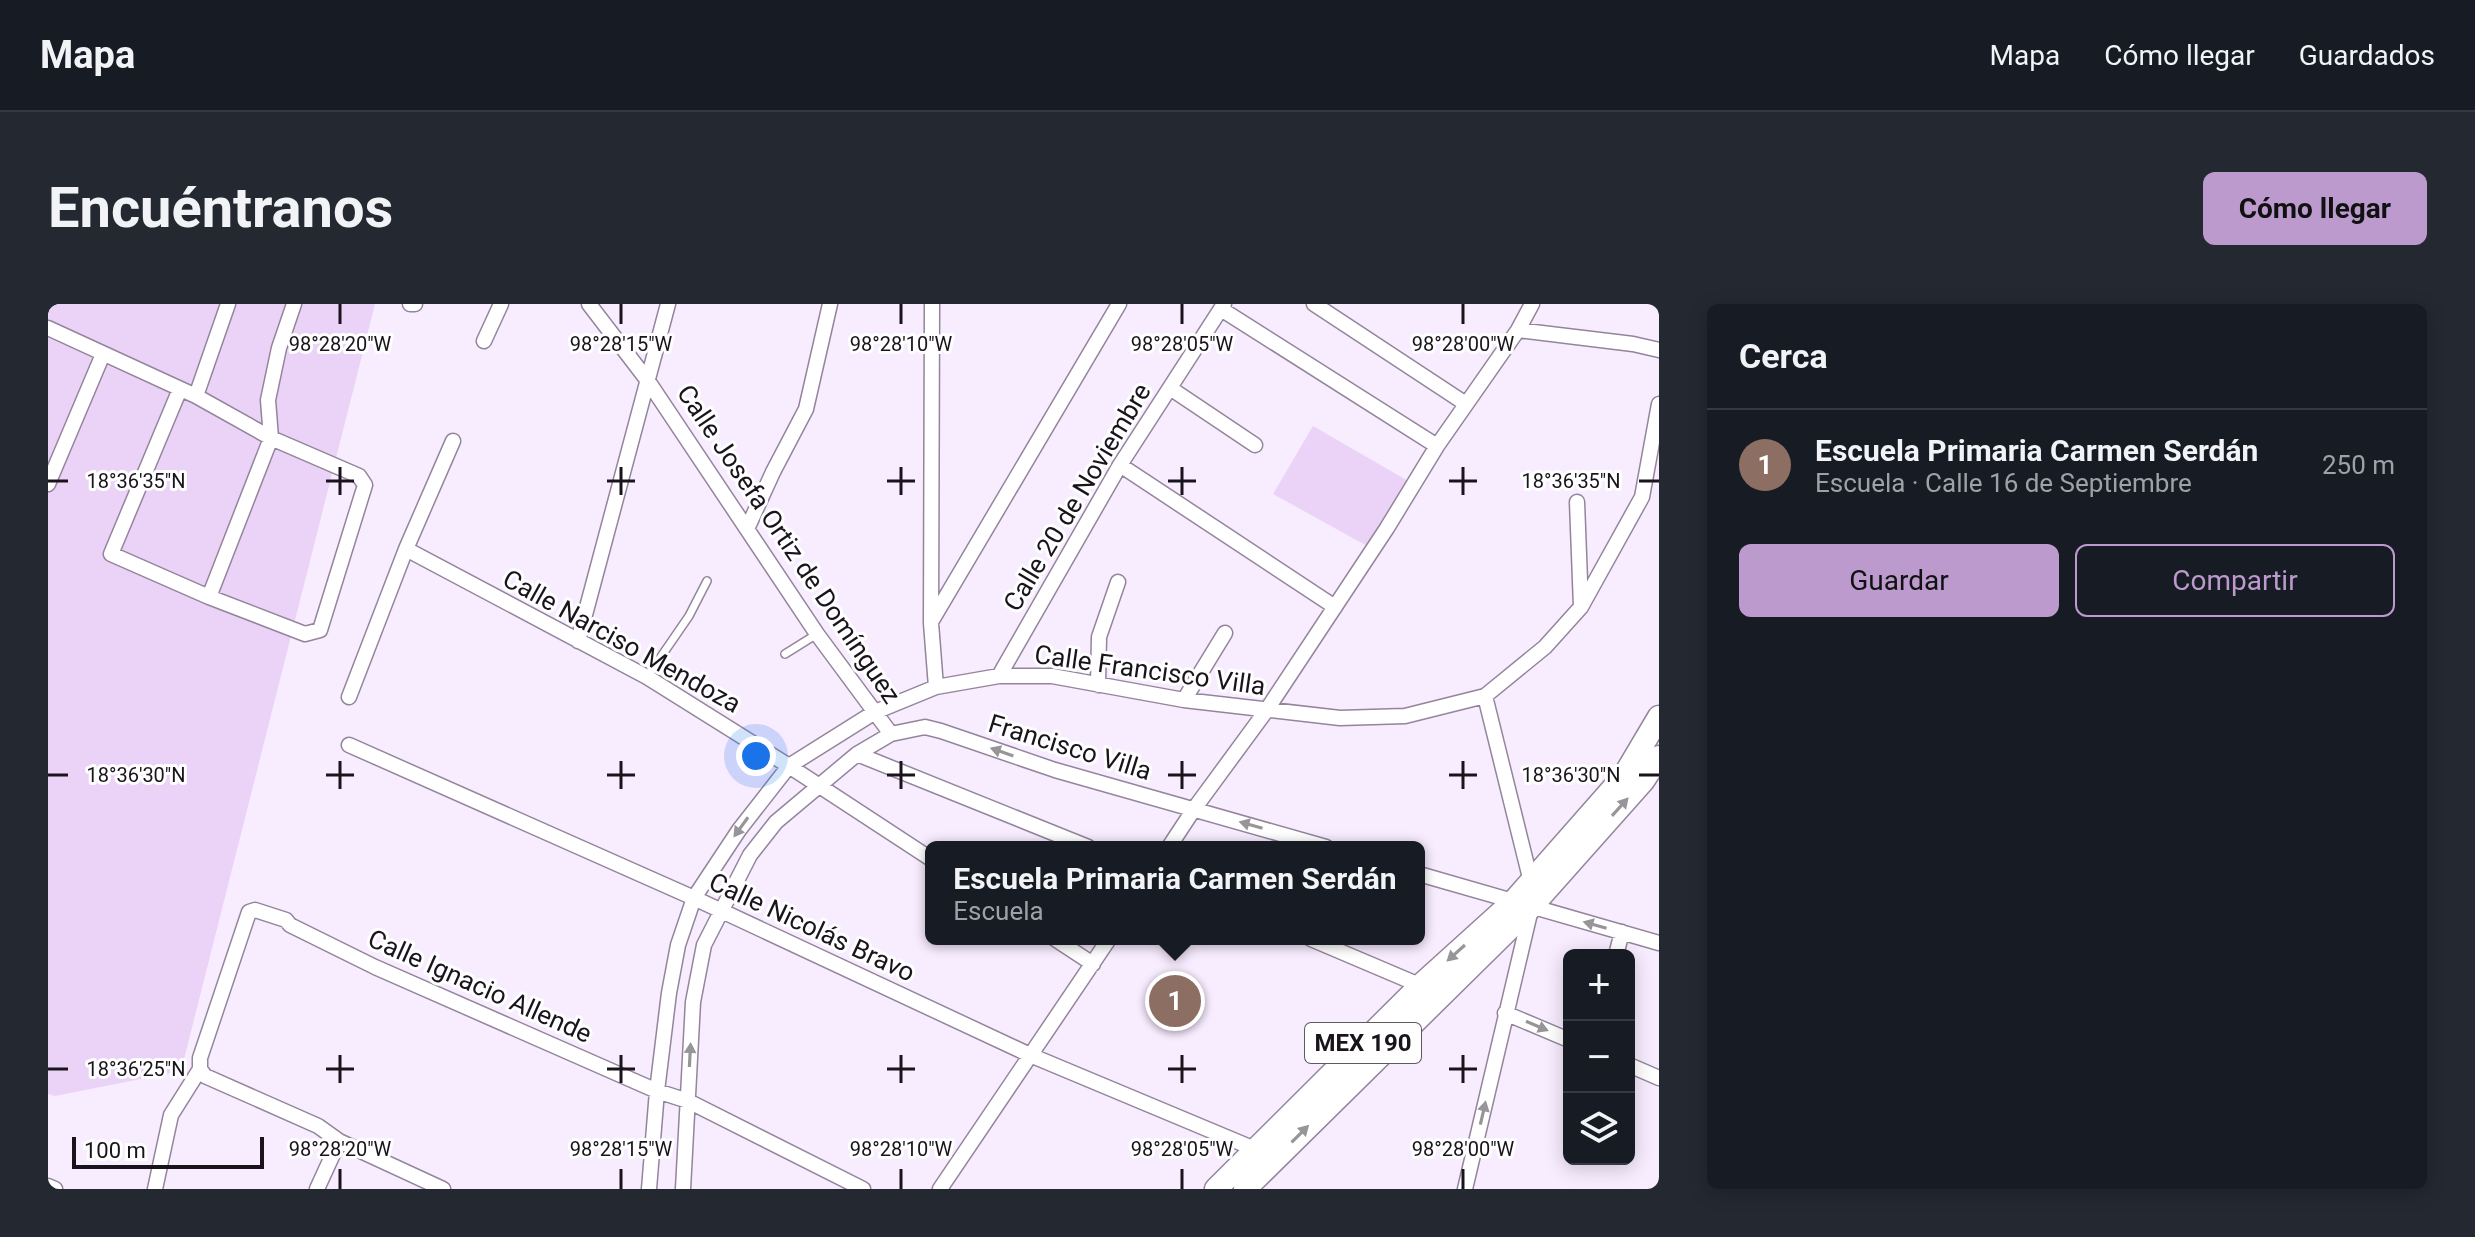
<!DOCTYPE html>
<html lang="es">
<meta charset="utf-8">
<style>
:root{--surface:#171b24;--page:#242831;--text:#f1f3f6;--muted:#9ea1a6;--line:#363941;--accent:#bd9ace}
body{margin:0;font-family:Roboto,sans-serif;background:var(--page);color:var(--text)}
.controls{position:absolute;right:24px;bottom:24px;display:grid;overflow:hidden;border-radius:12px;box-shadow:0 4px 20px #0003}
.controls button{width:72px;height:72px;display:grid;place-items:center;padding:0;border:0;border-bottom:2px solid var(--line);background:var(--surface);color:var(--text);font:40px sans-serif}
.scale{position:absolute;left:24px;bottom:20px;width:192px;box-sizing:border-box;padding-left:8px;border:4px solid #19141c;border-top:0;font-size:22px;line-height:28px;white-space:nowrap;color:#19141c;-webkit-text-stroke:6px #fefefe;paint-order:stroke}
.you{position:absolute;left:708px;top:452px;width:28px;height:28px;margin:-20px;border:6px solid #fff;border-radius:50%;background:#1a73e8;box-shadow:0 0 0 12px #1a73e833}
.badge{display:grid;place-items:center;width:52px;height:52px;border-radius:50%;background:var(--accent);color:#fff;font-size:26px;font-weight:700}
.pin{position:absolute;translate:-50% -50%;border:4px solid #fff;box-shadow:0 2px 8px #0006}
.popup{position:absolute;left:877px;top:537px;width:500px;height:104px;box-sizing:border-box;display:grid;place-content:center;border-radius:12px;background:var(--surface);filter:drop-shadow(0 2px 6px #0005);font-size:26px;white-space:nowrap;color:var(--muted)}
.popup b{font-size:30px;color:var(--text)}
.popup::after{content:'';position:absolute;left:50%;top:100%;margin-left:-16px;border:16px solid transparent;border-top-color:var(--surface)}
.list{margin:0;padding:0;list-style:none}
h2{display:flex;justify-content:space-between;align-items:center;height:104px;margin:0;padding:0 32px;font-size:34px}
h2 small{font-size:26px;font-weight:400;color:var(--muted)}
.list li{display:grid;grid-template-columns:52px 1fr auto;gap:24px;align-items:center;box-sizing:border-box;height:112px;padding:0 32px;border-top:2px solid var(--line)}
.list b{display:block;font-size:30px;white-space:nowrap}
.list p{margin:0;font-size:26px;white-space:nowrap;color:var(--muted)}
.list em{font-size:26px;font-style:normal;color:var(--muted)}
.actions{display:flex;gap:16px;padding:24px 32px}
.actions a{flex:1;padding:18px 0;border:2px solid var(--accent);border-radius:12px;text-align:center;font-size:28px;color:var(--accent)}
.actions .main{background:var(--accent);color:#111}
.icon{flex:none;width:44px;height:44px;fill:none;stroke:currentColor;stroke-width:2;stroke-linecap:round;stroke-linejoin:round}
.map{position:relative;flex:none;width:1611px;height:885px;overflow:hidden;border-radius:12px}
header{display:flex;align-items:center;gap:48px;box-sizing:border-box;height:112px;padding:0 40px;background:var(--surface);border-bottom:2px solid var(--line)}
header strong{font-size:38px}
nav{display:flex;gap:44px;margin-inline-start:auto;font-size:28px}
.intro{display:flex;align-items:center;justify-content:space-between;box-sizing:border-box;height:192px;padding:0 48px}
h1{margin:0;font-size:56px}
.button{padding:20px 36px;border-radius:12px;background:var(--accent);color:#111;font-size:28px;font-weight:700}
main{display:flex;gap:48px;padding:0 48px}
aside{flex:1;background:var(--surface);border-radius:12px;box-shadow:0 4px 20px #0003}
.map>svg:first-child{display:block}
.green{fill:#ebd3f8}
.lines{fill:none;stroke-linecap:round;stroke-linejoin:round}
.service-casing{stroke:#93859b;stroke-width:10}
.minor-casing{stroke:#93859b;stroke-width:17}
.primary-casing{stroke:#93859b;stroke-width:25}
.service{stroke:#fff;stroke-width:7}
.minor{stroke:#fff;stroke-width:14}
.primary{stroke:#fff;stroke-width:22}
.oneway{fill:#989599}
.ticks{fill:none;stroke:#19141c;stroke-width:3}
.labels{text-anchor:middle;stroke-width:6;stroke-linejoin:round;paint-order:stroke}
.shield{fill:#fefefe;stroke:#5e5a60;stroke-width:2}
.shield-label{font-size:24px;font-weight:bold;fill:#19141c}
.street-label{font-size:26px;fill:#19141c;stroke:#fefefe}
.ticks-label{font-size:20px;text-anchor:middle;fill:#19141c;stroke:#fefefe;stroke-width:6;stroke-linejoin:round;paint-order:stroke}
</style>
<header>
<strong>Mapa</strong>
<nav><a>Mapa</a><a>Cómo llegar</a><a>Guardados</a></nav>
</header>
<div class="intro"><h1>Encuéntranos</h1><a class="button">Cómo llegar</a></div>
<main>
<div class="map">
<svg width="1611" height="885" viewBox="0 0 1611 885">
<rect width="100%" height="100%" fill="#f8ecff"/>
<path class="green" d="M0,0H327L133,767L7,792L0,790Z
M1265,122L1362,178L1321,243L1225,190Z"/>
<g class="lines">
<defs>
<path id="service" d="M737,350L769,330
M599,373L641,312L659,277"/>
<path id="minor" d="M362,0H367
M541,0L600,77L769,330L843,430
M884,0L883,319L888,383
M1266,0L1418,100
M1173,5L1389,142
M0,24L148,92L223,134L311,172L317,181L272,326L257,330L161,293L63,250L132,85
M1470,26L1585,40L1611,46
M436,37L453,0
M1122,84L1207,141
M148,92L180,0
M1072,161L1287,303
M0,180L55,50
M1529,198L1533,303
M699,225L725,168L758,105L782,0
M358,245L599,373L741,462L883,555
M161,293L223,134L220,96L231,44L246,0
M883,318L1071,0
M530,337L620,0
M951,372L1072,161L1176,0
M1050,381L1051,333L1070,278
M1437,392L1484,582
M301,393L358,245L405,137
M1136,396L1177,329
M301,441L646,594L982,751L1214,848
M809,450L1040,543
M1121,543L1146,505L1218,407L1339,224L1389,142L1470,26L1484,0
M1371,570L1611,639
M1007,635L1045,660
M1263,635L1376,683
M1568,651L1574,628
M1457,709L1521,736
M1581,761L1611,774
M0,882L7,885
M107,885L123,811L152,765
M269,885L291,837
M395,885L291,837L270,822L157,772L152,765V754L201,608L207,606L238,616L242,621L327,663L609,787L640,797L815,885
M601,885L609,787L621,689L630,641L646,594L691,526L741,462L827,408L888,383L951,372H1004L1136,396L1292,414L1357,412L1437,392L1497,343L1533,303L1594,193L1611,100
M635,885L645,698L656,641L702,551L728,518L809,450L843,430L877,423L893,427L1007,466L1278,543
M892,885L1061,635
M1417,885L1483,605"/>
<path id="primary" d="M1168,885L1373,681L1466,597L1576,472L1611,413
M1197,885L1483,603L1595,477L1611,453"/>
</defs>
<use href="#service" class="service-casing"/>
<use href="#minor" class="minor-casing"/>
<use href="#primary" class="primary-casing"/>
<use href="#service" class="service"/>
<use href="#minor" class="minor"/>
<use href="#primary" class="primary"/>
</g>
<defs><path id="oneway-solid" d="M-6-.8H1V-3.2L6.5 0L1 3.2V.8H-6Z" transform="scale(2)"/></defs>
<g class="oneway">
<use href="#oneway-solid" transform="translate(954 448) rotate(-161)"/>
<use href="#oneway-solid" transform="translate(1572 503) rotate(-48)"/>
<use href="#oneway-solid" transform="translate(1203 521) rotate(-164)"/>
<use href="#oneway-solid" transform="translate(693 523) rotate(126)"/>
<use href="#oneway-solid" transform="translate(1547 621) rotate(-164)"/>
<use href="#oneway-solid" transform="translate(1408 649) rotate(138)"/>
<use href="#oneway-solid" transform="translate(1489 722) rotate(23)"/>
<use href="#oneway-solid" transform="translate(642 751) rotate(-87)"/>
<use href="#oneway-solid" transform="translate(1435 809) rotate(-77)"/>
<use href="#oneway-solid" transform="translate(1252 830) rotate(-45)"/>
</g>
<path class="ticks" d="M292,0V20M573,0V20M853,0V20M1134,0V20M1415,0V20M292,163V191M573,163V191M853,163V191M1134,163V191M1415,163V191M0,177H20M278,177H306M559,177H587M839,177H867M1120,177H1148M1401,177H1429M1591,177H1611M292,457V485M573,457V485M853,457V485M1134,457V485M1415,457V485M0,471H20M278,471H306M559,471H587M839,471H867M1120,471H1148M1401,471H1429M1591,471H1611M292,751V779M573,751V779M853,751V779M1134,751V779M1415,751V779M0,765H20M278,765H306M559,765H587M839,765H867M1120,765H1148M1401,765H1429M292,865V885M573,865V885M853,865V885M1134,865V885M1415,865V885"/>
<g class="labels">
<rect class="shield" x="1257" y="719" width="116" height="40" rx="6"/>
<g class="shield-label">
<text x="1315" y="747">MEX 190</text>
</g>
<g class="street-label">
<text transform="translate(1029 193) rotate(-59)" y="9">Calle 20 de Noviembre</text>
<text transform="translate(741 240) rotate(56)" y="9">Calle Josefa Ortiz de Domínguez</text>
<text transform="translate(574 337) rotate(29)" y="9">Calle Narciso Mendoza</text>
<text transform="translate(1102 366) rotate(8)" y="9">Calle Francisco Villa</text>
<text transform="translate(1022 443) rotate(17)" y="9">Francisco Villa</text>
<text transform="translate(764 623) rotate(25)" y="9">Calle Nicolás Bravo</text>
<text transform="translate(432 682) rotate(24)" y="9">Calle Ignacio Allende</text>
</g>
</g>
<g class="ticks-label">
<text x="292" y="47">98°28'20"W</text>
<text x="573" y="47">98°28'15"W</text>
<text x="853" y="47">98°28'10"W</text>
<text x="1134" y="47">98°28'05"W</text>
<text x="1415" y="47">98°28'00"W</text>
<text x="88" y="184">18°36'35"N</text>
<text x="1523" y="184">18°36'35"N</text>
<text x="88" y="478">18°36'30"N</text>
<text x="1523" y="478">18°36'30"N</text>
<text x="88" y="772">18°36'25"N</text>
<text x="292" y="852">98°28'20"W</text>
<text x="573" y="852">98°28'15"W</text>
<text x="853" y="852">98°28'10"W</text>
<text x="1134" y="852">98°28'05"W</text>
<text x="1415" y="852">98°28'00"W</text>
</g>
</svg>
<div class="controls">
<button>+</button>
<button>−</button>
<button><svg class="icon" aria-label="layers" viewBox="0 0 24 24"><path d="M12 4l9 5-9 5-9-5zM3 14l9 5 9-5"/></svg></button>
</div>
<div class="scale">100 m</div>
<div class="you"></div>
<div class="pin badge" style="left:1127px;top:697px;background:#8d6e63">1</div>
<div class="popup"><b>Escuela Primaria Carmen Serdán</b>Escuela</div>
</div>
<aside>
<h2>Cerca<small></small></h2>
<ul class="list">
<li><span class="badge" style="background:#8d6e63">1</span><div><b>Escuela Primaria Carmen Serdán</b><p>Escuela · Calle 16 de Septiembre</p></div><em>250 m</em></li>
</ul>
<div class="actions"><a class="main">Guardar</a><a>Compartir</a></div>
</aside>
</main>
